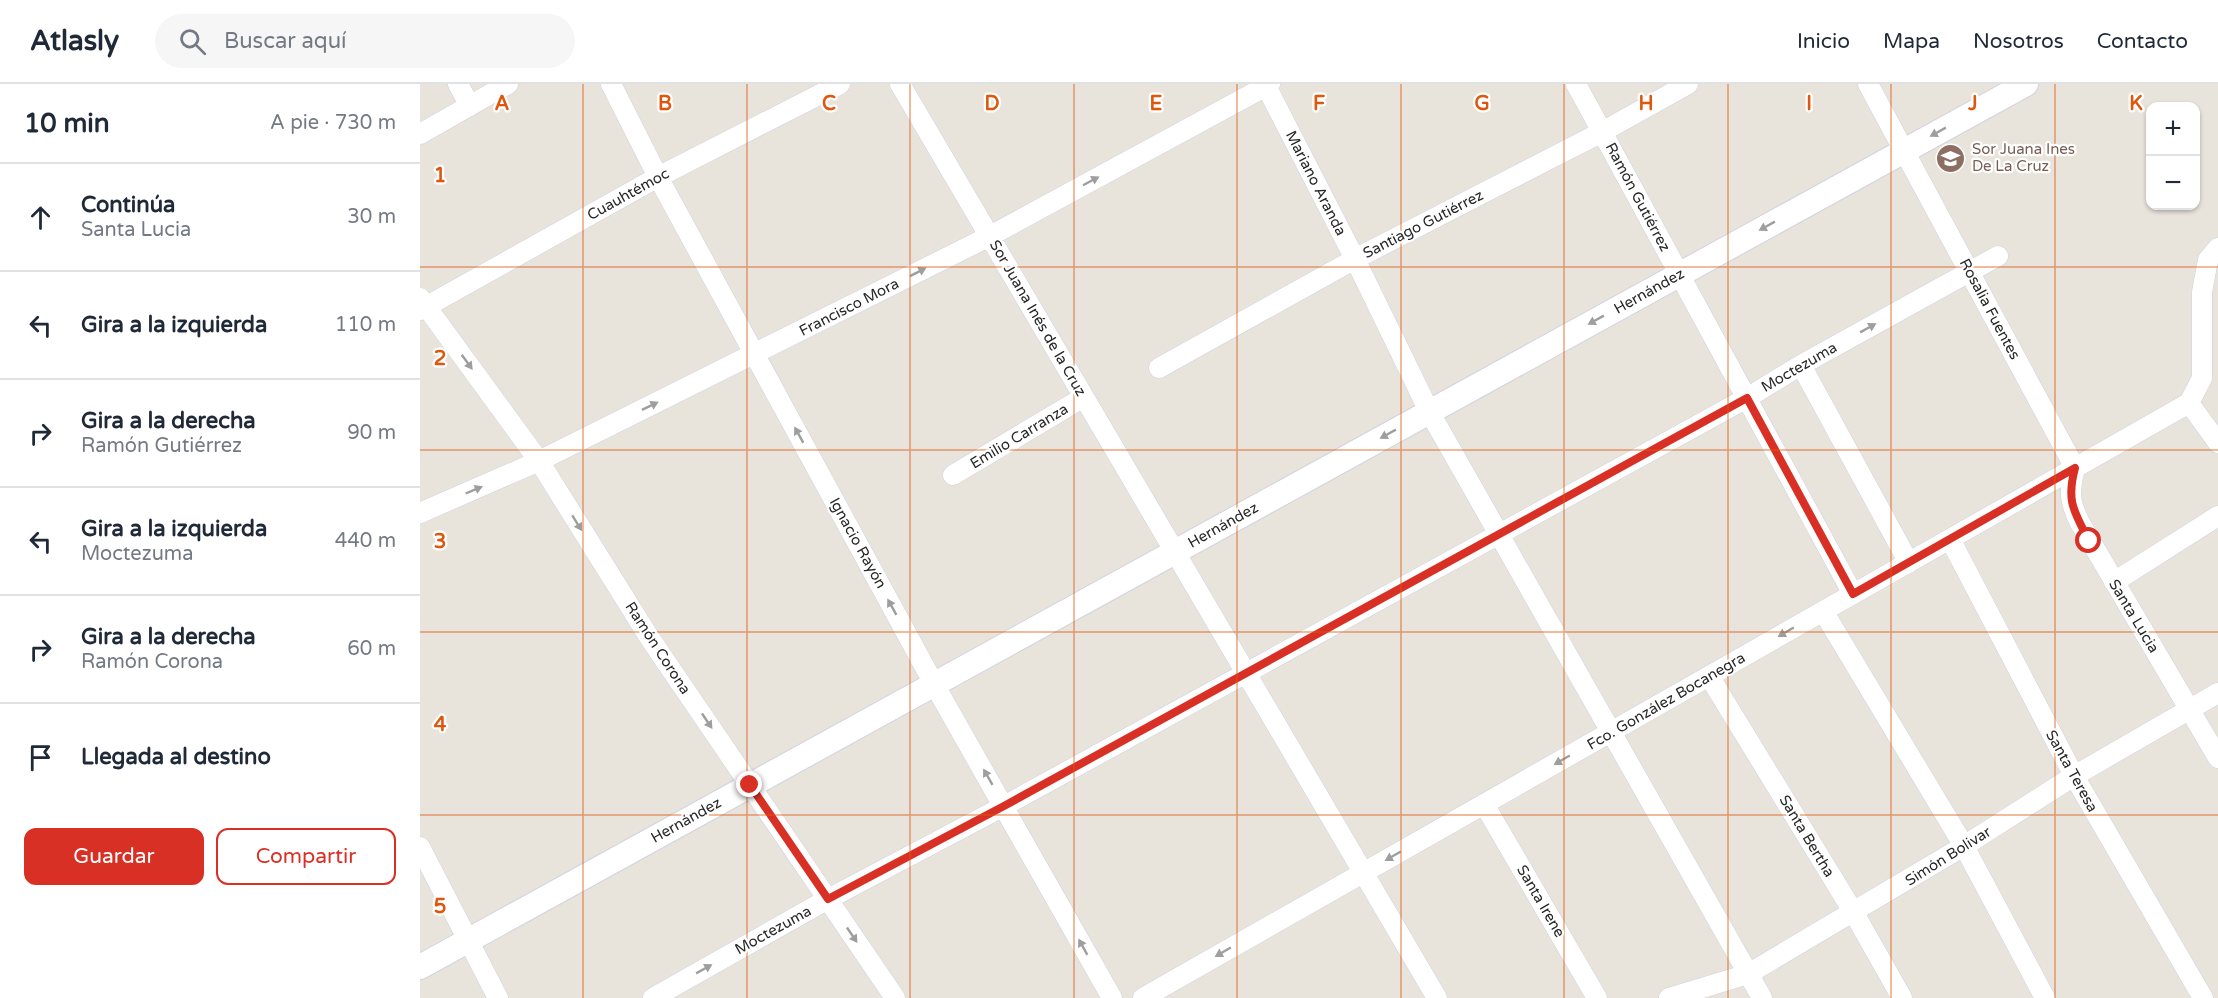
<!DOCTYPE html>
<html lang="es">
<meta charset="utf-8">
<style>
:root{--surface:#fff;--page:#f6f6f7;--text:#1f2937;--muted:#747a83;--line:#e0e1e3;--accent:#d93025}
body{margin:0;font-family:"Varela Round",sans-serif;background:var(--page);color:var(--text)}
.controls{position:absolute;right:18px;top:18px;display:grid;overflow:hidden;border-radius:12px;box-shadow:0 2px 4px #0004}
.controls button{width:54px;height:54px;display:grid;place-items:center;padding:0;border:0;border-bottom:2px solid var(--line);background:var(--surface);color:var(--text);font:30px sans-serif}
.stop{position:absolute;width:18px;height:18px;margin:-14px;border:4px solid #d93025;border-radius:50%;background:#fff}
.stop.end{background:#d93025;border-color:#fff;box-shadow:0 2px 6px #0008}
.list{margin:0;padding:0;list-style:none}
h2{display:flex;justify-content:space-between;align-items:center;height:78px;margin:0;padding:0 24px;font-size:26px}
h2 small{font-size:20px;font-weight:400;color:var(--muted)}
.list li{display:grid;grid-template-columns:39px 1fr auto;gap:18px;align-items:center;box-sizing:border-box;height:108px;padding:0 24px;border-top:2px solid var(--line)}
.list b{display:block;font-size:22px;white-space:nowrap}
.list p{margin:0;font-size:20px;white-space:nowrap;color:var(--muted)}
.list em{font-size:20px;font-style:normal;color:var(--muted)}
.actions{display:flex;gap:12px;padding:18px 24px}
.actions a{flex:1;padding:14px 0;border:2px solid var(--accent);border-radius:12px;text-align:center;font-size:21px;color:var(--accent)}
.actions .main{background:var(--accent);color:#fff}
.icon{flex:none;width:33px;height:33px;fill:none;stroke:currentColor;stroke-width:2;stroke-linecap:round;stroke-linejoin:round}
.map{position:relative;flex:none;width:1798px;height:914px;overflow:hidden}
header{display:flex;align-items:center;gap:36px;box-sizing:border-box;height:84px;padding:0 30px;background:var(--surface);border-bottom:2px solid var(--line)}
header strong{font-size:28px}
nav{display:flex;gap:33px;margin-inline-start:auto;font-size:21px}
.search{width:420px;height:54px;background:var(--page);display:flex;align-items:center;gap:15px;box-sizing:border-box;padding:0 21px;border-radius:33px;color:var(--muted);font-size:22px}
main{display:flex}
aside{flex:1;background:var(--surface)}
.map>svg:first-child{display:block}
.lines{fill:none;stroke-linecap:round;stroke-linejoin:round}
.minor-casing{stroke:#d1d3df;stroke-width:21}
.tertiary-casing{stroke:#d1d3df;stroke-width:26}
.minor{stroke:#fff;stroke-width:20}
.tertiary{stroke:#fff;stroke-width:24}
.oneway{fill:#9e9e9e}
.route{stroke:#d93025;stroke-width:8}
.grid{fill:none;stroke:#de570d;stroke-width:1.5;stroke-opacity:0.55}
.labels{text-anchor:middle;stroke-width:4.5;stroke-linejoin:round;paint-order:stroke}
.education-label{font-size:15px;fill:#785e54;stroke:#fff;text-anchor:start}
.street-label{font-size:15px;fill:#282828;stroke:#fff}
.grid-label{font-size:20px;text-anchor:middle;font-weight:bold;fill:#de570d;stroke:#fff;stroke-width:4.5;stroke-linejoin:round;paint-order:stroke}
</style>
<header>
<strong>Atlasly</strong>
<div class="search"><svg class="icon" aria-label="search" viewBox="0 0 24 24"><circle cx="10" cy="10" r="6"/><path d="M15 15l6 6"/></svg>Buscar aquí</div>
<nav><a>Inicio</a><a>Mapa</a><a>Nosotros</a><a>Contacto</a></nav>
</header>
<main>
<aside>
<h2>10 min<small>A pie · 730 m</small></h2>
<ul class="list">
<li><svg class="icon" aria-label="ahead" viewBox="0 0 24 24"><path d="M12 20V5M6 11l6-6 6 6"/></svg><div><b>Continúa</b><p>Santa Lucia</p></div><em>30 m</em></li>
<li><svg class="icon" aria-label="left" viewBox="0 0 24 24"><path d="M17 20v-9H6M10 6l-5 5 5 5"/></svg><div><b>Gira a la izquierda</b></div><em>110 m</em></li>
<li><svg class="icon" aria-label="right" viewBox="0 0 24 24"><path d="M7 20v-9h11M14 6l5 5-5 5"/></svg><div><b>Gira a la derecha</b><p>Ramón Gutiérrez</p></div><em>90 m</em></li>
<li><svg class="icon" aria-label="left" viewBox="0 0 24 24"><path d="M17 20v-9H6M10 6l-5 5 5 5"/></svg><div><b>Gira a la izquierda</b><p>Moctezuma</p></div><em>440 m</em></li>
<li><svg class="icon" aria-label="right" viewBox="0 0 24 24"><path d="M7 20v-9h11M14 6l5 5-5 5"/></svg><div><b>Gira a la derecha</b><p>Ramón Corona</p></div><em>60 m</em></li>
<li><svg class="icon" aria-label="arrive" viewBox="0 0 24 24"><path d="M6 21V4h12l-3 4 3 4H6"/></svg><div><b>Llegada al destino</b></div></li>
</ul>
<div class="actions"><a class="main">Guardar</a><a>Compartir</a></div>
</aside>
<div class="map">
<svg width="1798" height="914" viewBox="0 0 1798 914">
<rect width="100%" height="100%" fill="#e8e3db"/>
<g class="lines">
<defs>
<path id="minor" d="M38,0L50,22
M191,0L238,93L514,600L692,914
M480,0L1017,914
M845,0L935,175L1009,327L1342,914
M1156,0L1433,510
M1448,0L1655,384
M0,50L88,0
M0,214L119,377L229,553L475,914
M0,226L238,93L420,0
M1381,281L1489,479
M739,284L935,175L1182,48L1268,0
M1769,319L1782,294V208L1788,176L1798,164
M1769,319L1798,359
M1655,384C1649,408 1649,417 1660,439L1798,674
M533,391L664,313
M0,429L119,377L570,152L850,0
M1530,455L1654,692L1783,914
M1694,498L1798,432
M1403,527L1544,762L1625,914
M1289,592L1434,829L1482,914
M1064,720L1177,914
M0,763L78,914
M233,914L408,815L584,722L1327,314L1381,281L1578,172
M723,914L1769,319
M1249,914L1328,890L1544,762L1654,692L1798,609"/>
<path id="tertiary" d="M0,883L1606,0"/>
</defs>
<use href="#minor" class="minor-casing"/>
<use href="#tertiary" class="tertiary-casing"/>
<use href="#minor" class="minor"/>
<use href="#tertiary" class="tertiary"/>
</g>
<defs><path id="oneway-solid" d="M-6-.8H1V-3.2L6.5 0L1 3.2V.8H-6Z" transform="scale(1.5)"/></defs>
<g class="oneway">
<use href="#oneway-solid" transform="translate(1518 48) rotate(151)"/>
<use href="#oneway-solid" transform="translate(671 97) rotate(-28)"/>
<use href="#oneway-solid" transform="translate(1347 142) rotate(151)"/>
<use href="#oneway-solid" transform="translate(498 188) rotate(-27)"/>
<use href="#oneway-solid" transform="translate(1176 236) rotate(151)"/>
<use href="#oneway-solid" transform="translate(1448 244) rotate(-29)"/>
<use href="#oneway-solid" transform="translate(47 278) rotate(54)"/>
<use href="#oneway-solid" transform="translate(230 322) rotate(-26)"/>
<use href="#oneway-solid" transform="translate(968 350) rotate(151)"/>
<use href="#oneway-solid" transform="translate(379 351) rotate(-119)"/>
<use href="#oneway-solid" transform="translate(54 406) rotate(-23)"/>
<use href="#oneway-solid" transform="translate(157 439) rotate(58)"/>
<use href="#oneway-solid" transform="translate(472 523) rotate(-119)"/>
<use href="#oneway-solid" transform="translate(1366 548) rotate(150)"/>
<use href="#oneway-solid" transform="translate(287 637) rotate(56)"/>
<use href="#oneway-solid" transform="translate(1142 676) rotate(150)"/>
<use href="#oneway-solid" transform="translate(568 693) rotate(-120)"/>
<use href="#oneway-solid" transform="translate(973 772) rotate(150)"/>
<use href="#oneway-solid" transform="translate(432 851) rotate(56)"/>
<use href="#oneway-solid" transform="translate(663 863) rotate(-119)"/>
<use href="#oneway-solid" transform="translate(803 868) rotate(150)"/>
<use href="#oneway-solid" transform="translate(284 885) rotate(-29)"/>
</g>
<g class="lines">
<path class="route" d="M330,701L408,815L584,722L1327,314L1433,510L1655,384C1646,418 1654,427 1669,457"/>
</g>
<path class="grid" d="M163,0V914M327,0V914M490,0V914M654,0V914M817,0V914M981,0V914M1144,0V914M1308,0V914M1471,0V914M1635,0V914M0,183H1798M0,366H1798M0,548H1798M0,731H1798"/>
<defs>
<symbol id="school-disc" viewBox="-11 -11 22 22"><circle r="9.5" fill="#8d6e63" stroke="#fff"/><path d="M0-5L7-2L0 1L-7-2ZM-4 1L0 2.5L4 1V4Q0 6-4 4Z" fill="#fff"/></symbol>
</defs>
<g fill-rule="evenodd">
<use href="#school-disc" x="1514" y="58" width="33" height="33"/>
</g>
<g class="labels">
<g class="education-label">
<text x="1552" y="70">Sor Juana Ines<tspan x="1552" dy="17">De La Cruz</tspan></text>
</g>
<g class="street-label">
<text transform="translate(896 99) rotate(63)" y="5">Mariano Aranda</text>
<text transform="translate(208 110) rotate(-29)" y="5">Cuauhtémoc</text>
<text transform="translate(1218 113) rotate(62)" y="5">Ramón Gutiérrez</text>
<text transform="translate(1003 140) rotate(-27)" y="5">Santiago Gutiérrez</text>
<text transform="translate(1229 207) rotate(-29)" y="5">Hernández</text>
<text transform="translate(429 223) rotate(-27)" y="5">Francisco Mora</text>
<text transform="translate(1570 225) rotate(62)" y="5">Rosalia Fuentes</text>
<text transform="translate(618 234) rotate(60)" y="5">Sor Juana Inés de la Cruz</text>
<text transform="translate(1379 283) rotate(-30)" y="5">Moctezuma</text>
<text transform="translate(599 352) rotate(-31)" y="5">Emilio Carranza</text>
<text transform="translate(803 441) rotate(-29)" y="5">Hernández</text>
<text transform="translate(438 459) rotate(61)" y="5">Ignacio Rayón</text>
<text transform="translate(1714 532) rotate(59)" y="5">Santa Lucia</text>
<text transform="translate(238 564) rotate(57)" y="5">Ramón Corona</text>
<text transform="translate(1246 617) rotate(-30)" y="5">Fco. González Bocanegra</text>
<text transform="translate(1652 687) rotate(61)" y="5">Santa Teresa</text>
<text transform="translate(266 736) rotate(-29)" y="5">Hernández</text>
<text transform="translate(1387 752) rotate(59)" y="5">Santa Bertha</text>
<text transform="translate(1528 772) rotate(-32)" y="5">Simón Bolivar</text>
<text transform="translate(1121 817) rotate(60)" y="5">Santa Irene</text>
<text transform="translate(353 846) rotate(-29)" y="5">Moctezuma</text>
</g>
</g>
<g class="grid-label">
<text x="82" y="26">A</text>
<text x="245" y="26">B</text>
<text x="409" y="26">C</text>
<text x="572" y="26">D</text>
<text x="736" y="26">E</text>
<text x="899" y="26">F</text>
<text x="1062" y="26">G</text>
<text x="1226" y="26">H</text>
<text x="1389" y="26">I</text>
<text x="1553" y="26">J</text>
<text x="1716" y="26">K</text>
<text x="20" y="98">1</text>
<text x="20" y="281">2</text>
<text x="20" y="464">3</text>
<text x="20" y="647">4</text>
<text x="20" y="829">5</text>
</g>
</svg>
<div class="controls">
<button>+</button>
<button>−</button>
</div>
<div class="stop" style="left:1669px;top:457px"></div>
<div class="stop end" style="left:330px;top:701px"></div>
</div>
</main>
